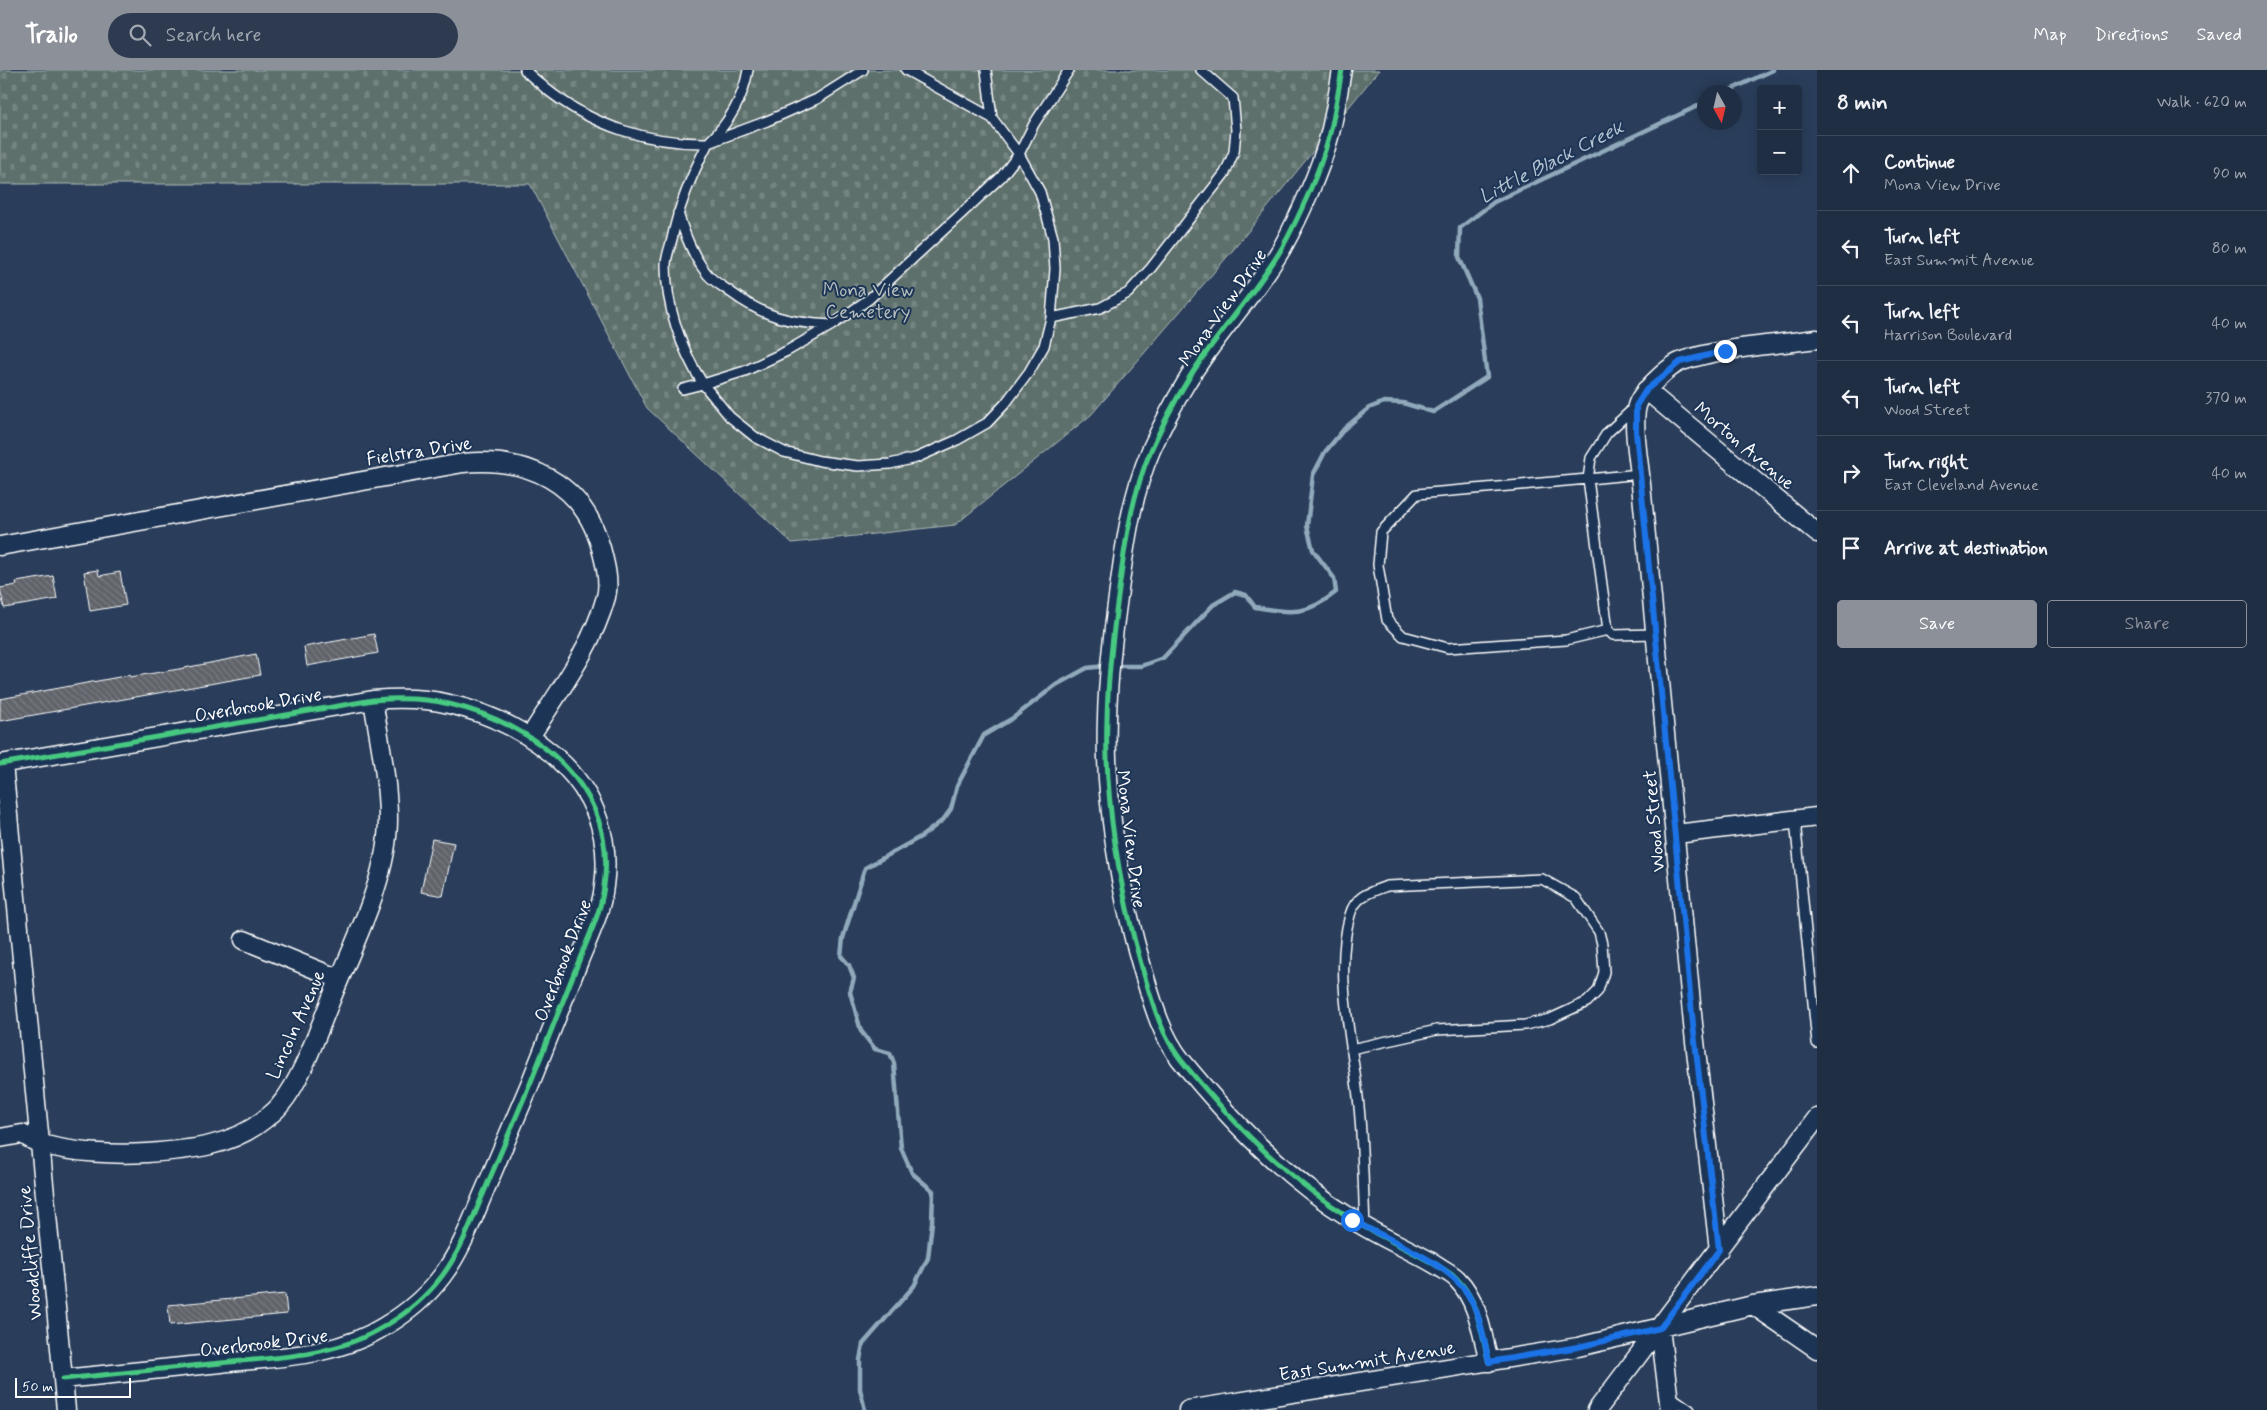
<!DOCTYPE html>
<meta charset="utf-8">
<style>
:root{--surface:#202e44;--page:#2d3a4f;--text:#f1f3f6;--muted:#a2a8b2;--line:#3d4a5d;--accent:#8c9099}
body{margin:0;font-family:Mynerve,sans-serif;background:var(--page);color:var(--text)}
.controls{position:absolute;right:15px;top:15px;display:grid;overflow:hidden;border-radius:5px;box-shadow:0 2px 12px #0003}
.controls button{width:45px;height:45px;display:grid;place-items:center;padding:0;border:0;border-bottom:1px solid var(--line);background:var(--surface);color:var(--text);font:25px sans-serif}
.compass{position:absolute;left:1697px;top:15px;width:45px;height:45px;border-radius:50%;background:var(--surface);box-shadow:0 2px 12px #0003;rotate:172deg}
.scale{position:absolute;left:15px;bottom:12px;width:116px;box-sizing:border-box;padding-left:5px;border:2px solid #fff;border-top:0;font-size:14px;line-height:18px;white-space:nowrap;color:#fff;-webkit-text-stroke:4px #1d3557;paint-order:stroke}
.stop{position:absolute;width:15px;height:15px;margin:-11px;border:4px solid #1a73e8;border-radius:50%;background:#fff}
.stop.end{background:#1a73e8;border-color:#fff;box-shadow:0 1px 5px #0008}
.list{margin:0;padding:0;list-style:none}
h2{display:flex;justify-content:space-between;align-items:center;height:65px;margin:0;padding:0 20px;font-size:21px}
h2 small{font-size:16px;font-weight:400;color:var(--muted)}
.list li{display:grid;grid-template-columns:32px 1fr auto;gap:15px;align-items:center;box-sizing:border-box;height:75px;padding:0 20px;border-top:1px solid var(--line)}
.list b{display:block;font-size:19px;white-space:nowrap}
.list p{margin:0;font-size:16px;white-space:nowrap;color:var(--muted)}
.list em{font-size:16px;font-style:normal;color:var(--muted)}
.actions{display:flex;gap:10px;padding:15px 20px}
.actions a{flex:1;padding:11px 0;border:1px solid var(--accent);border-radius:5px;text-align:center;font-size:18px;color:var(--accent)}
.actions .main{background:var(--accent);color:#fff}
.icon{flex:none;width:28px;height:28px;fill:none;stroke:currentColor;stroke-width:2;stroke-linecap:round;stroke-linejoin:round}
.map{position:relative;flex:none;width:1817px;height:1340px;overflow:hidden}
header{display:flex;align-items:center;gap:30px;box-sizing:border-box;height:70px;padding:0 25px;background:var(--accent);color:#fff}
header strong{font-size:24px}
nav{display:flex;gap:28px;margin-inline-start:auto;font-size:18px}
.search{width:350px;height:45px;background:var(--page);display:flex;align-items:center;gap:12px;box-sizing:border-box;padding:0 18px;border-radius:28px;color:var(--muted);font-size:19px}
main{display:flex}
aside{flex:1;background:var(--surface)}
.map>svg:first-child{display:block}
.cemetery{fill:url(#cemetery-stones);stroke:#aeb8b6}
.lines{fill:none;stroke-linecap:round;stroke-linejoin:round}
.stream{stroke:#90a9bb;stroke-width:4.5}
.building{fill:url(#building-back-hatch);stroke:#fff}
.lane-casing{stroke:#fff;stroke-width:12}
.street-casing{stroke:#fff;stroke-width:21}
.lane{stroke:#1d3557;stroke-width:9}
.street{stroke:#1d3557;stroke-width:18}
.cycleway-casing{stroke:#1d3557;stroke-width:8}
.cycleway{stroke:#46c982;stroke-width:5}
.route{stroke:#1a73e8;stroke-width:6}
.labels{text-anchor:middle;stroke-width:4;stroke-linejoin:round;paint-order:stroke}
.park-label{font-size:19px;fill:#b6bfbd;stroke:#1d3557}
.street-label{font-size:19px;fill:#fff;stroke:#1d3557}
.water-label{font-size:20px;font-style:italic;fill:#b5c5d1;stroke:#1d3557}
</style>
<header>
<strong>Trailo</strong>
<div class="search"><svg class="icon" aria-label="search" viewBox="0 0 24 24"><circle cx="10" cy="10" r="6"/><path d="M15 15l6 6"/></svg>Search here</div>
<nav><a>Map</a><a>Directions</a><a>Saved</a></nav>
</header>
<main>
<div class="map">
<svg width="1817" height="1340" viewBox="0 0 1817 1340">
<defs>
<pattern id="cemetery-stones" width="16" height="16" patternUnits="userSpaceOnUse" patternTransform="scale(1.25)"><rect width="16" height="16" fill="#5d706c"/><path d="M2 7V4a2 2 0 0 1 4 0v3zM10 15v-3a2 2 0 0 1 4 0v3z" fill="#758582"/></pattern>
<pattern id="building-back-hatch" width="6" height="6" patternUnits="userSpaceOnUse" patternTransform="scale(1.25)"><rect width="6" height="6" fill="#60646a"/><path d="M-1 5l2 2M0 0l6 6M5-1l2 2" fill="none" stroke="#787b80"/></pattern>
</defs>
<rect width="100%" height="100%" fill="#2a3e5b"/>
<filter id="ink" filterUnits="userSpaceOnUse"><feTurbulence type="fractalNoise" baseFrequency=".02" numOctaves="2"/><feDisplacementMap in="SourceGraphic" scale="10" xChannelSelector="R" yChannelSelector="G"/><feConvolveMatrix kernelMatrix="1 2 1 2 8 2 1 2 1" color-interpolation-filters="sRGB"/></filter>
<g filter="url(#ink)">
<path class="cemetery" d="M0,0H1379L1233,180L1091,345L955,455L792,473L647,338L530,114H0Z"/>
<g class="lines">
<path class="stream" d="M1726,22L1773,0
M1113,596H1141L1163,588L1213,535L1235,522L1246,525L1255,537C1290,543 1307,546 1336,522L1334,508L1313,480L1307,456L1313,405L1325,382L1345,358L1369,338L1384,332L1403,333L1433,342L1487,307L1477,228L1459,187L1460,158L1494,132L1704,33
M865,1340L860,1319V1290L863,1274L914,1216L928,1188L932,1152L933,1121L912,1103L901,1078L894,993L890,983L875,979L861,961L850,922L854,908L849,895L841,886L843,868L865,798L922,766L943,750L951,739L957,716L984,665L1013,648L1056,615L1087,598L1105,596"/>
</g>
<path class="building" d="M98,500L99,506L120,502L126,535L90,541L84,502Z
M53,506L57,529L4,538L0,518L17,515L16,512Z
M374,564L378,583L307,596L304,577Z
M256,584L260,605L0,651V629L130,605V607L179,599Z
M432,769L454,773L443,826L421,822Z
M285,1224L287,1244L170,1255L168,1235Z"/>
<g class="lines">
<defs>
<path id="lane" d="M525,0C531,7 539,12 545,18C592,56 649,74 708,73C729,53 743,29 748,0
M906,0L992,48
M986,0L992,48L1019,84L1040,122L1053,168L1055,199L1051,248L1044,276L1029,302L1005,334L987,353L957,370L916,388L890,394L858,396L820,391L784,382L755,367L730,347L703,314L745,301L787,281L832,255L869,229L1001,107L1019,84L1034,54L1069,0
M678,143C685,165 693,187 708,205C713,211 722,216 729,221C764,247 789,253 832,255
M1051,248L1100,238L1128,223L1151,198L1225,103L1234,82L1236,60L1233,28L1201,0
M683,319L703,314C681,279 666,237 666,195C666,187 670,177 672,169C679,134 692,104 708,73L767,51L817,29L863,0
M1640,404L1588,409L1608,560L1613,565L1656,564
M1608,560L1566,570L1448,578L1403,566L1387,550L1378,495L1381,462L1417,424L1588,409L1591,388L1607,363L1635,337
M1795,750L1817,973
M1351,979L1437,960L1525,955L1550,949L1587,932L1598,921L1604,902L1602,874L1599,862L1576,828L1542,809L1387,816C1370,822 1355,826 1350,845C1334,902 1352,970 1358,1027C1363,1070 1363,1114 1365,1157
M1670,1326L1690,1340"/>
<path id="street" d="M1342,0C1338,22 1335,45 1329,67C1320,101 1299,147 1282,178C1254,226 1214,266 1186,313C1173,334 1161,358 1151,380C1132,424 1125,473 1119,520C1113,562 1108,605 1107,648C1104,729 1120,823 1143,901C1152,931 1161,965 1181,990C1231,1051 1284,1107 1352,1149C1379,1167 1410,1179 1438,1196C1444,1200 1452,1204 1457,1209C1478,1230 1482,1264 1489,1292
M1646,320L1817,463
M0,476L463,393C528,387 583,412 601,478C605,493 610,512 606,527C592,578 558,622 530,667
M0,694L373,630C398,628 424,628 449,634C536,654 618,717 604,816C601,843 588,868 578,893C562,933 546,974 530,1014C515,1050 499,1086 484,1122C472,1150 461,1181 442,1206C427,1226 407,1243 385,1256C336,1287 277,1287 221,1293C168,1298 115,1304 63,1309
M3,694L66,1340
M1676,764L1817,747
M244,870L339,909
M0,1068L22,1064C28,1067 35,1073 42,1074C73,1083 115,1085 147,1083C189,1080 231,1077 265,1049C270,1045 277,1040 281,1034C301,1011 318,961 330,932C352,876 388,810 388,749C388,709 379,669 373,630
M1719,1180L1693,954L1640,404C1638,387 1632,352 1637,336C1640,323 1670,295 1682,291C1724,277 1773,275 1817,269
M1753,1235L1817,1279
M1660,1258L1670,1340
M1188,1340L1578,1277L1753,1235L1817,1226
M1597,1340L1817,1048"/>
</defs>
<use href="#lane" class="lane-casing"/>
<use href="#street" class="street-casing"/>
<use href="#lane" class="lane"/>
<use href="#street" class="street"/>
<defs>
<path id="cycleway" d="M1342,0C1338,22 1335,45 1329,67C1320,101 1299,147 1282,178C1254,226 1214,266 1186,313C1173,334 1161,358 1151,380C1132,424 1125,473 1119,520C1113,562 1108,605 1107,648C1104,729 1120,823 1143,901C1152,931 1161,965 1181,990C1231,1051 1284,1107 1352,1149C1379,1167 1410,1179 1438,1196C1444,1200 1452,1204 1457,1209C1478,1230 1482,1264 1489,1292
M0,694L373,630C398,628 424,628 449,634C536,654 618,717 604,816C601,843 588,868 578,893C562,933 546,974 530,1014C515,1050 499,1086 484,1122C472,1150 461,1181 442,1206C427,1226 407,1243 385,1256C336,1287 277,1287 221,1293C168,1298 115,1304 63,1309"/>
</defs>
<use href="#cycleway" class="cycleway-casing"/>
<use href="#cycleway" class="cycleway"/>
</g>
</g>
<g class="lines" filter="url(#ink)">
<path class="route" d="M1352,1150C1386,1169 1446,1191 1467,1223C1480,1243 1484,1269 1489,1292L1578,1277L1660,1258L1719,1180L1693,954L1636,362V336L1646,320L1680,292L1725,281"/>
</g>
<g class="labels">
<g class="park-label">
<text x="868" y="226">Mona View<tspan x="868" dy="22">Cemetery</tspan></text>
</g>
<g class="street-label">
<text transform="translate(1222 237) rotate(-55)" y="7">Mona View Drive</text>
<text transform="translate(1745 375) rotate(40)" y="7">Morton Avenue</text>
<text transform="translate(419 380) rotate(-9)" y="7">Fielstra Drive</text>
<text transform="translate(258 634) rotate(-10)" y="7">Overbrook Drive</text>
<text transform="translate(1653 751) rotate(-95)" y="7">Wood Street</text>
<text transform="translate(1132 769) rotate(83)" y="7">Mona View Drive</text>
<text transform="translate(562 890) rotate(-69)" y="7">Overbrook Drive</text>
<text transform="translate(295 954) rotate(-66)" y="7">Lincoln Avenue</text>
<text transform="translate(29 1183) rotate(-95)" y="7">Woodcliffe Drive</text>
<text transform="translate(264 1272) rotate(-7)" y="7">Overbrook Drive</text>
<text transform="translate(1367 1290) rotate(-9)" y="7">East Summit Avenue</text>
</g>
<g class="water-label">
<text transform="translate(1551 91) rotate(-27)" y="7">Little Black Creek</text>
</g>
</g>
</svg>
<div class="controls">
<button>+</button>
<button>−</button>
</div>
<svg class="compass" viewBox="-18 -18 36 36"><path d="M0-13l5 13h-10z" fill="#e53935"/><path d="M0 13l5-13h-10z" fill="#a2a8b2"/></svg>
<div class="scale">50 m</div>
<div class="stop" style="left:1352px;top:1150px"></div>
<div class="stop end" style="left:1725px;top:281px"></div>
</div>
<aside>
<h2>8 min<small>Walk · 620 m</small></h2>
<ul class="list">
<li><svg class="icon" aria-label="ahead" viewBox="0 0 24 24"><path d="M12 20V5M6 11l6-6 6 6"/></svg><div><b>Continue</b><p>Mona View Drive</p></div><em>90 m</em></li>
<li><svg class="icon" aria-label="left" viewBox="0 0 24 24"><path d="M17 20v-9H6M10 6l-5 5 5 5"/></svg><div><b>Turn left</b><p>East Summit Avenue</p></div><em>80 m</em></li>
<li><svg class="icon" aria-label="left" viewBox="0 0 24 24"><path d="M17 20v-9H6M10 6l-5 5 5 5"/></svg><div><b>Turn left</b><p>Harrison Boulevard</p></div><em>40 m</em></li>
<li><svg class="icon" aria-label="left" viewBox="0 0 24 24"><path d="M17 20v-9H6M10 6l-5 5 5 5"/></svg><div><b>Turn left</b><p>Wood Street</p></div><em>370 m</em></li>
<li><svg class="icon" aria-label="right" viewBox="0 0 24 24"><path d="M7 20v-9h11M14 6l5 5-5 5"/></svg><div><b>Turn right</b><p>East Cleveland Avenue</p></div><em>40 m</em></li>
<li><svg class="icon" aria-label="arrive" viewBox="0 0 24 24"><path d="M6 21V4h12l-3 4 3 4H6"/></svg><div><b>Arrive at destination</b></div></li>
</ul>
<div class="actions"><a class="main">Save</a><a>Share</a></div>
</aside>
</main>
